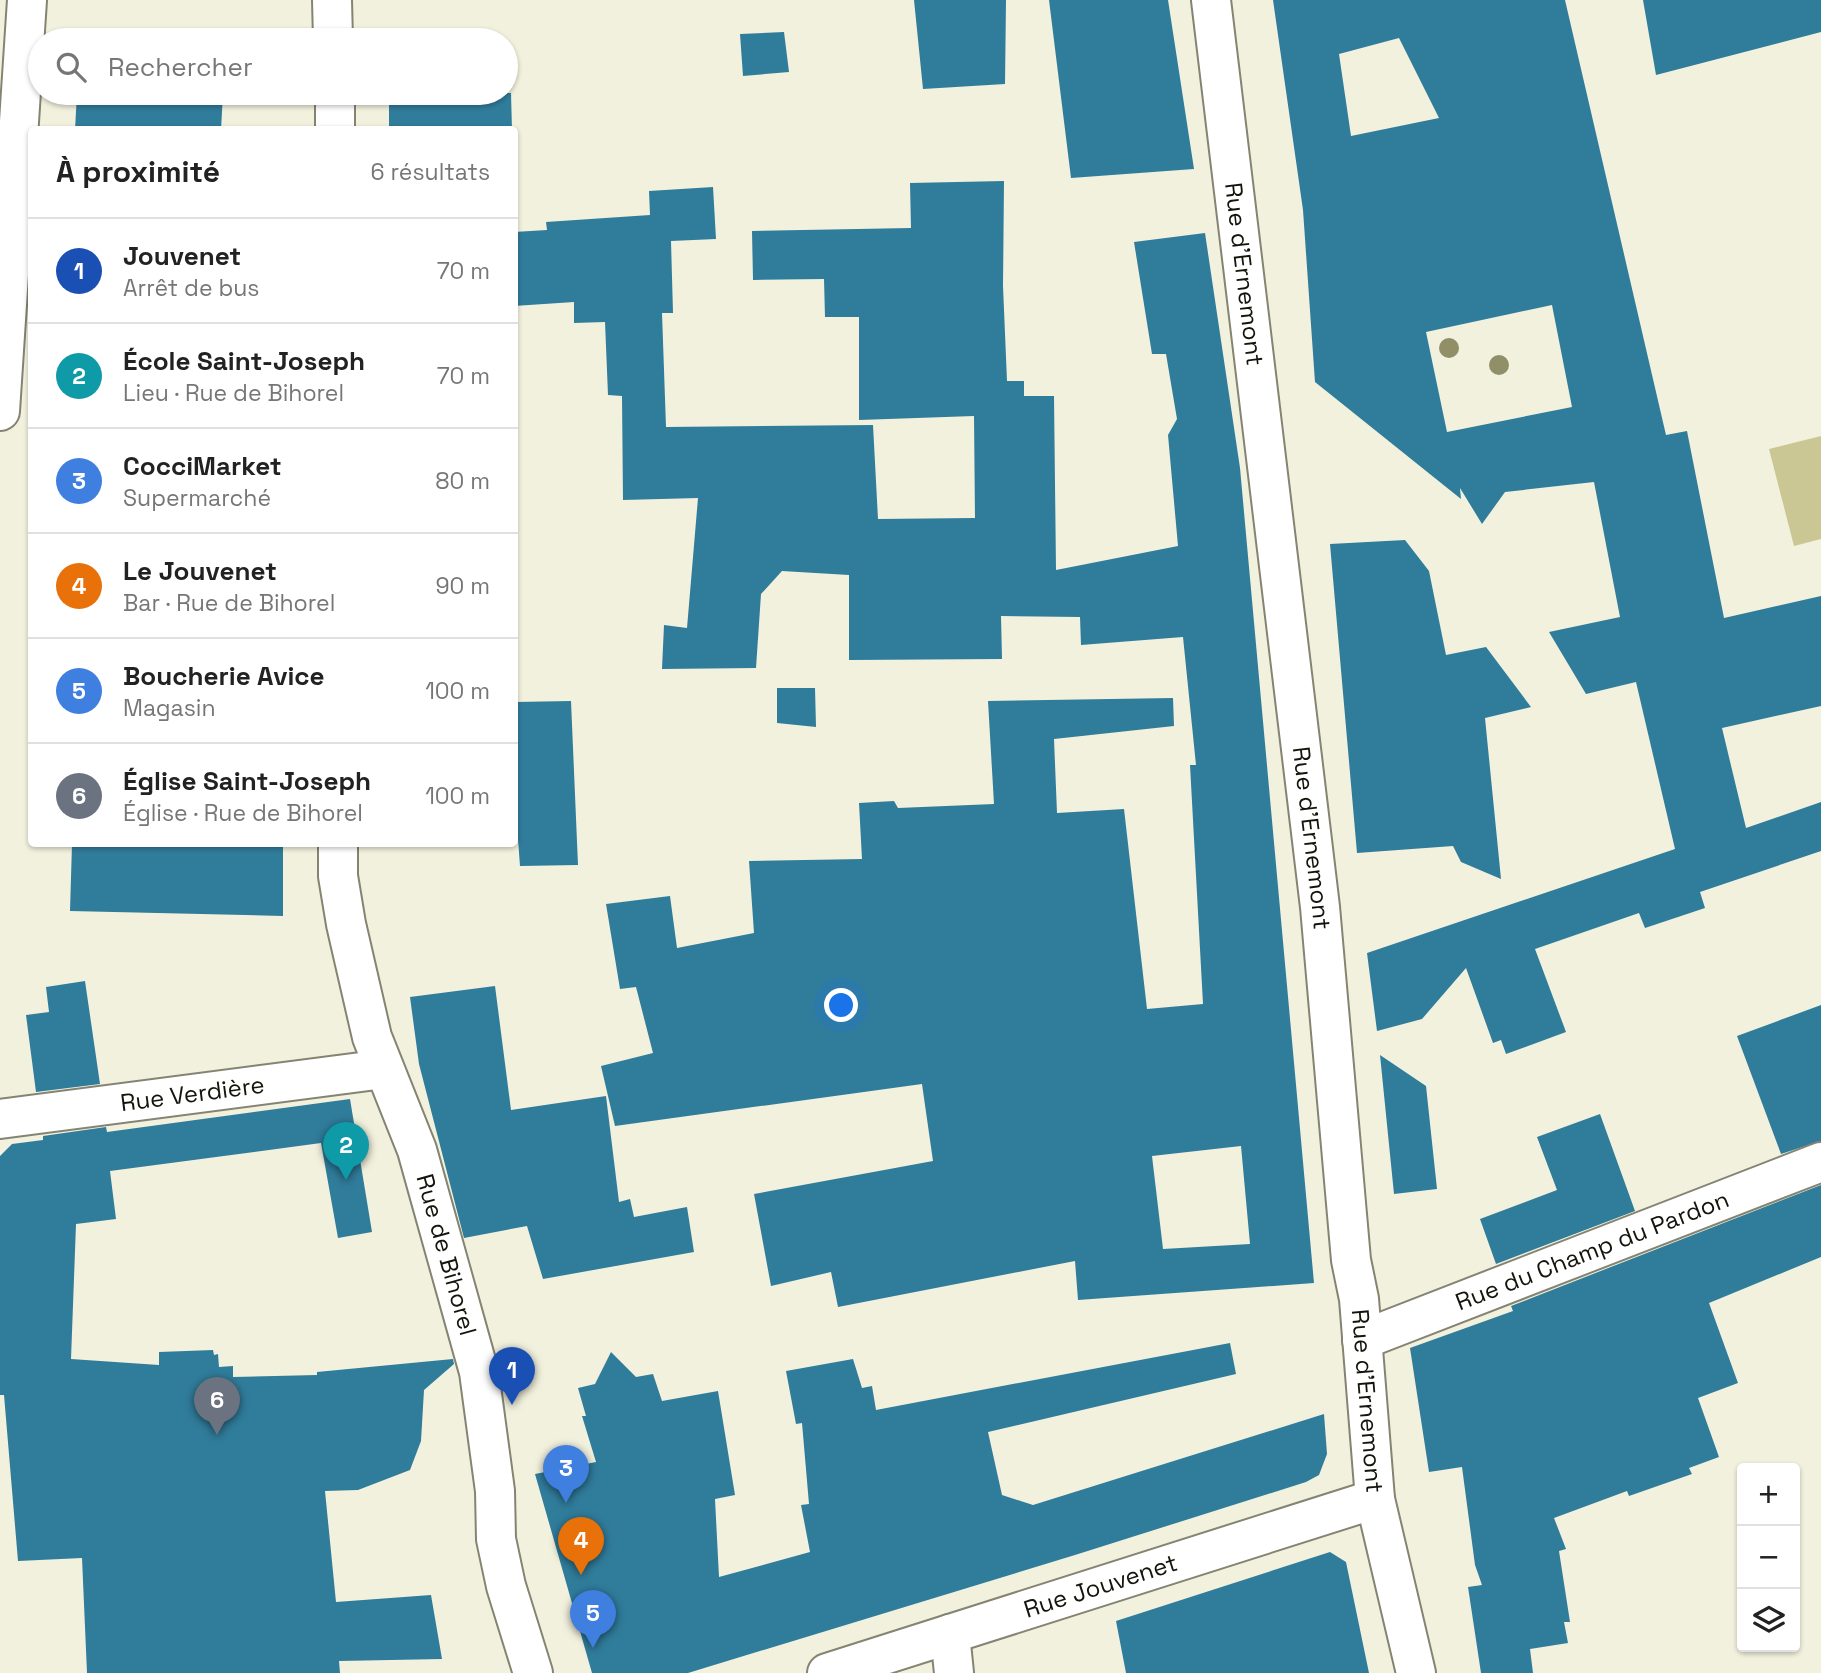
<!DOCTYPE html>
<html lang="fr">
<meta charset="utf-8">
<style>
:root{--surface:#fff;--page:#f2f2f2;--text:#222;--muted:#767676;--line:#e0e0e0;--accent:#1a73e8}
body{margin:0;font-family:"Space Grotesk",sans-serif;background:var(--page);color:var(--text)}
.controls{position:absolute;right:21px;bottom:21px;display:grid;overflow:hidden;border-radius:7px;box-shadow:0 2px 5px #0004}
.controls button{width:63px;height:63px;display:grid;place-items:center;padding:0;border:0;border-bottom:2px solid var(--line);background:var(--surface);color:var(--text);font:35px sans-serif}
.you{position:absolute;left:842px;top:1006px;width:24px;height:24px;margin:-18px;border:5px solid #fff;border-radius:50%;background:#1a73e8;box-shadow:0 0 0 10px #1a73e833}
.badge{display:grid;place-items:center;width:46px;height:46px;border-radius:50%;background:var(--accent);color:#fff;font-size:23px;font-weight:700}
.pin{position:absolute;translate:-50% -58px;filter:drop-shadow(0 2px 4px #0008)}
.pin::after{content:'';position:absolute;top:37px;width:24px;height:21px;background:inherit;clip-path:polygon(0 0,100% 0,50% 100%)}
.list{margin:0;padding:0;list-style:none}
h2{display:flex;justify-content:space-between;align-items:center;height:91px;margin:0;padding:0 28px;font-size:30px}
h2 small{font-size:23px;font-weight:400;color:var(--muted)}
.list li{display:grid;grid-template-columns:46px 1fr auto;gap:21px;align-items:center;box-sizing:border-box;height:105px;padding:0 28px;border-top:2px solid var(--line)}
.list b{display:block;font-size:26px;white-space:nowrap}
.list p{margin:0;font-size:23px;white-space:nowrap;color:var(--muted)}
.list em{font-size:23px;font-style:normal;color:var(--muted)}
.icon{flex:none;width:38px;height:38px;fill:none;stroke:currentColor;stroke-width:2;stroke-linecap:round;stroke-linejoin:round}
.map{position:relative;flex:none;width:1821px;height:1673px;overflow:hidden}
.search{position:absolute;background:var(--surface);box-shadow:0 2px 5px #0004;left:28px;top:28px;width:490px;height:77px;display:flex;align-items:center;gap:18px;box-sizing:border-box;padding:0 24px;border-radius:38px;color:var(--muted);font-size:26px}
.panel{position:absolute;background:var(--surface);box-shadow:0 2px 5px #0004;left:28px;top:126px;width:490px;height:721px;border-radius:7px}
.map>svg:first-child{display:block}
.green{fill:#cac794}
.building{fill:#307c9b;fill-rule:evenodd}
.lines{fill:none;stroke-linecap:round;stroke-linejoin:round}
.street-casing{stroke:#858473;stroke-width:42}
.secondary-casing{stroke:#858473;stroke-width:42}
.street{stroke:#fff;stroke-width:38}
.secondary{stroke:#fff;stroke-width:38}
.tree{fill:#918f68}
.labels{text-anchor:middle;stroke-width:7;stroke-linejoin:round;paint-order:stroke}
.street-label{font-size:24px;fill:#14140d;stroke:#fff}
</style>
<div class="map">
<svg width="1821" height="1673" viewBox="0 0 1821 1673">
<rect width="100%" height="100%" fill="#f2f1de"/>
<path class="green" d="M1821,436V539L1794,546L1769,449Z"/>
<path class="building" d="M914,0H1006L1005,84L923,89Z
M1049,0H1168L1194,169L1071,178Z
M1273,0H1565L1666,435L1687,431L1724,618L1821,596V706L1722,728L1746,828L1821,802V851L1700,892L1705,908L1645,928L1639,913L1535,949L1566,1032L1506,1054L1501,1040L1493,1043L1466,968L1422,1019L1377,1031L1367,953L1675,849L1636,682L1586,694L1549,632L1620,617L1594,482L1505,492L1482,524L1460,488L1461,499L1315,382L1303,210ZM1399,38L1439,118L1351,136L1339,54ZM1552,305L1572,407L1447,432L1426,332Z
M1643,0H1821V32L1656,75Z
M784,32L789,72L743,76L740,34Z
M77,93H223L221,130H75Z
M389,93H511L512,130H389Z
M1004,181L1003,286L1007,381H1024V396H1054L1056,570L1178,546L1168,435L1177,419L1166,354H1152L1134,242L1205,233L1240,468L1314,1283L1078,1300L1075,1261L838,1307L831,1272L771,1286L754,1194L933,1161L922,1084L615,1126L601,1066L653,1053L636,987L620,989L606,904L670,896L677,948L754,933L749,861L862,859L859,803L894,801L898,808L994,804L988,701L1173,698L1174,726L1054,739L1057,813L1124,809L1147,1009L1203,1004L1190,765H1196L1183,637L1081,645L1080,617L1001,616L1002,659L849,660V575L782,571L761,594L756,668L662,669L664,625L687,628L698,498L623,500L622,396L608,395L605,322L574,323V302L514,306V232L547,230L546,222L650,215L649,191L713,187L716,239L671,241L673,313H662L666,427L873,425L878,519L975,518L974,416L859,420V317H825L824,279L753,280L752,231L911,228L910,183ZM1241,1146L1250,1244L1163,1249L1152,1156Z
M1405,540L1429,571L1446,655L1486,647L1531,707L1485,718L1501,879L1461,862L1453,846L1357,853L1330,544Z
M777,688H815L816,727L777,723Z
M571,701L578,865L520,866L515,800V702Z
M72,844H283V916L70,911Z
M85,981L100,1084L36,1092L26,1015L49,1012L46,987Z
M495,986L511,1110L606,1096L619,1202L630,1199L634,1217L687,1207L694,1252L543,1279L527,1226L464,1238L419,1064L410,997Z
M1821,1005V1141L1781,1154L1737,1036Z
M1380,1055L1426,1086L1437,1189L1394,1194Z
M350,1099L372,1232L338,1238L321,1143L110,1171L116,1219L76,1224L71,1359L159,1365V1352L213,1350L214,1355L218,1354L219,1367L233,1366V1377L317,1375V1372L453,1359L454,1364L424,1390L421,1441L410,1470L358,1490L325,1491L336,1602L431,1595L442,1659L339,1661L340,1673H87L82,1558L18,1561L4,1395H0V1156L12,1144L43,1140V1136L106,1127L107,1132Z
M1600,1114L1635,1211L1496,1264L1480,1219L1557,1190L1537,1137Z
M1821,1185V1257L1709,1303L1738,1383L1698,1398L1719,1457L1689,1468L1692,1474L1629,1496L1627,1491L1554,1518L1566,1549L1559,1551L1570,1622H1564L1568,1643L1530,1649L1533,1673H1481L1468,1587L1482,1585L1475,1565L1462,1467L1429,1472L1410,1348L1513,1311L1511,1306Z
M1230,1343L1236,1374L988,1432L1002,1495L1033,1505L1324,1414L1327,1454L1319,1475L1306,1482L1075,1555L688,1673H592L535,1474L596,1462L582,1416H586L578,1388L595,1384L611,1352L636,1377L653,1374L662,1401L718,1391L735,1495L715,1499L719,1577L810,1552L801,1505L809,1504L802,1423L796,1424L786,1371L853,1359L862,1388L872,1386L876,1410Z
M1330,1552L1346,1562L1369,1673H1126L1116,1621Z"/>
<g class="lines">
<defs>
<g id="street">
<path id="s1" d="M1211,0L1320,907L1351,1260L1359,1299L1375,1499L1416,1673"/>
<path d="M0,411L27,0"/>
<path id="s2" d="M0,1119L384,1069"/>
<path id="s3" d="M1362,1340L1821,1162"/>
<path d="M950,1634L954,1673"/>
<path id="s4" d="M827,1673L1375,1499"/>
</g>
<g id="secondary">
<path d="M332,0L333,40"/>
<path d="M335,93V130"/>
<path id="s5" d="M338,844V876L346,924L372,1037L417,1150L479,1372L495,1491L496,1539L506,1586L533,1673"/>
</g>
</defs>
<use href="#street" class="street-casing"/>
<use href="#secondary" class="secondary-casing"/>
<use href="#street" class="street"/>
<use href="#secondary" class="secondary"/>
</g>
<g class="tree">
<circle cx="1449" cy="348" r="10"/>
<circle cx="1499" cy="365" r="10"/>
</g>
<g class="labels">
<g class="street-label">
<text dy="8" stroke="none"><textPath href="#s1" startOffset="276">Rue d'Ernemont</textPath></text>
<text dy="8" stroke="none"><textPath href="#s1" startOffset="844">Rue d'Ernemont</textPath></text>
<text dy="8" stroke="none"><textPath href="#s2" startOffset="194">Rue Verdière</textPath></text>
<text dy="8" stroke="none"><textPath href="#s3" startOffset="247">Rue du Champ du Pardon</textPath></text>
<text dy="8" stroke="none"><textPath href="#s5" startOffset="427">Rue de Bihorel</textPath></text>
<text dy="8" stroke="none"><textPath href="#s1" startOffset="1410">Rue d'Ernemont</textPath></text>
<text dy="8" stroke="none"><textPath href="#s4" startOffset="287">Rue Jouvenet</textPath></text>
</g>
</g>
</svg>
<div class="controls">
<button>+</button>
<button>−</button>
<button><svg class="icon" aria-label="layers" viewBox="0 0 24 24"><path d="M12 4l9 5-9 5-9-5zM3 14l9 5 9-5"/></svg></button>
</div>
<div class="you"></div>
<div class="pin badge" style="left:512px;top:1405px;background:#1a4fb4">1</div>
<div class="pin badge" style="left:346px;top:1180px;background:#0f9aa8">2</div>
<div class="pin badge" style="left:566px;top:1503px;background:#3f7fe0">3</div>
<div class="pin badge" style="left:581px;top:1575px;background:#e8710a">4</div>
<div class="pin badge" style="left:593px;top:1648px;background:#3f7fe0">5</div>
<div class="pin badge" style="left:217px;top:1435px;background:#6b7280">6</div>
<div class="search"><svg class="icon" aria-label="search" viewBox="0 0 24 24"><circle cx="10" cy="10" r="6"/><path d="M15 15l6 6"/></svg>Rechercher</div>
<section class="panel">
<h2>À proximité<small>6 résultats</small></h2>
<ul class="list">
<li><span class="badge" style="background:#1a4fb4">1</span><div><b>Jouvenet</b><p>Arrêt de bus</p></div><em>70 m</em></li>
<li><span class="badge" style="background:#0f9aa8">2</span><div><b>École Saint-Joseph</b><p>Lieu · Rue de Bihorel</p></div><em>70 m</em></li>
<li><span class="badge" style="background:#3f7fe0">3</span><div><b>CocciMarket</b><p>Supermarché</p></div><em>80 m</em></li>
<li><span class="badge" style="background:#e8710a">4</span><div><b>Le Jouvenet</b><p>Bar · Rue de Bihorel</p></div><em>90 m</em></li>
<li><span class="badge" style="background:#3f7fe0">5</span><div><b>Boucherie Avice</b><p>Magasin</p></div><em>100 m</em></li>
<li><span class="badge" style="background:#6b7280">6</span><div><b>Église Saint-Joseph</b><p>Église · Rue de Bihorel</p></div><em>100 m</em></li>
</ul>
</section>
</div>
